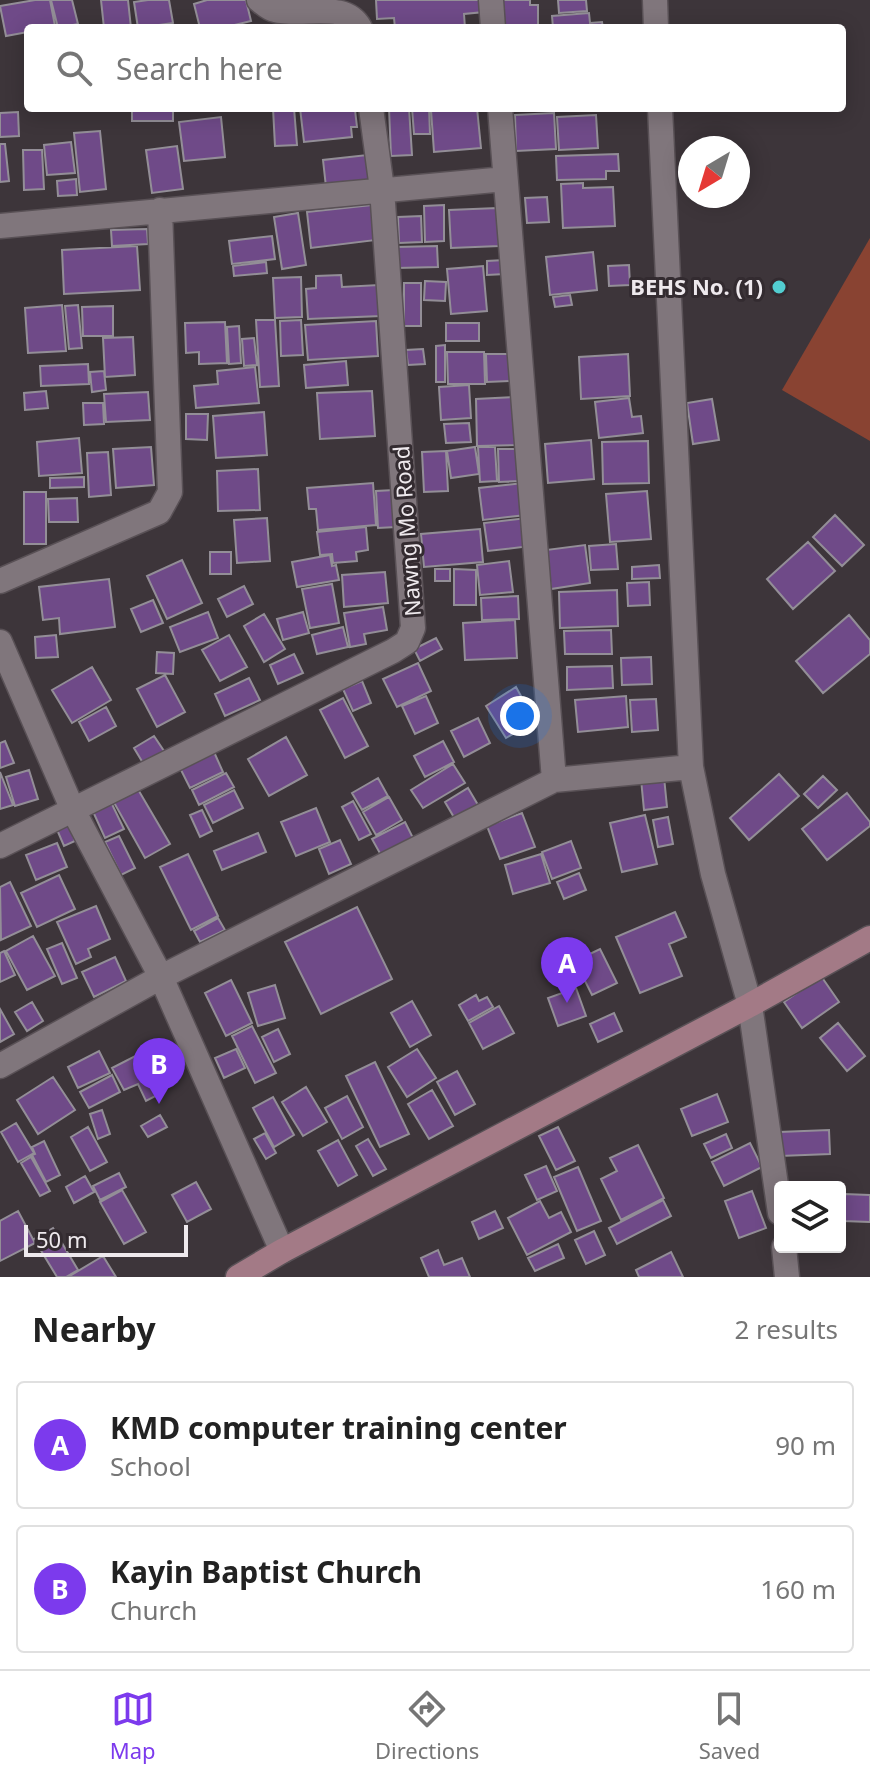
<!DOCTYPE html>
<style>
:root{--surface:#fff;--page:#f2f2f2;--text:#222;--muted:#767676;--line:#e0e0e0;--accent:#7c3aed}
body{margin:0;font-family:"Noto Sans",sans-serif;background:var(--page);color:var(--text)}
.controls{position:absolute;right:24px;bottom:24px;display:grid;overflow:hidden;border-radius:8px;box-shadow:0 4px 20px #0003}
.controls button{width:72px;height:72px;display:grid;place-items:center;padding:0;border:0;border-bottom:2px solid var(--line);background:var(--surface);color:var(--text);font:40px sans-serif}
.compass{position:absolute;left:678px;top:136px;width:72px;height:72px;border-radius:50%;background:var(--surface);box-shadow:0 4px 20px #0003;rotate:218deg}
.scale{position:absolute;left:24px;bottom:20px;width:164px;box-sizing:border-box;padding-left:8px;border:4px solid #eee9ed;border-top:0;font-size:22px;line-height:28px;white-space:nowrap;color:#eee9ed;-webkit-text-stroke:6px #332b30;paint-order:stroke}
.you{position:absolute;left:520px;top:716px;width:28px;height:28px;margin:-20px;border:6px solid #fff;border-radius:50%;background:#1a73e8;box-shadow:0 0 0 12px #1a73e833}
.badge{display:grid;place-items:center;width:52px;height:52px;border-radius:50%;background:var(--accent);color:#fff;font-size:26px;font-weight:700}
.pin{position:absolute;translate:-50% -66px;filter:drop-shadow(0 2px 4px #0008)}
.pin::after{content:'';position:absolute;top:42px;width:28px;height:24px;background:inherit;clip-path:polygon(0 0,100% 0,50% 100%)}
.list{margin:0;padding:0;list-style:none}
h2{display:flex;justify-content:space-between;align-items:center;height:104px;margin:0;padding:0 32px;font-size:34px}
h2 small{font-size:26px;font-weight:400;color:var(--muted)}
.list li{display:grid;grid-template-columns:52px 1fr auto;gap:24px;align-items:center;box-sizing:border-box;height:128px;margin:0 16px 16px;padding:0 16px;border:2px solid var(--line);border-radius:8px}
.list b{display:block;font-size:30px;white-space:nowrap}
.list p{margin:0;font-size:26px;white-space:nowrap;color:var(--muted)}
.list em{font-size:26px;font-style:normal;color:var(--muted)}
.icon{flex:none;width:44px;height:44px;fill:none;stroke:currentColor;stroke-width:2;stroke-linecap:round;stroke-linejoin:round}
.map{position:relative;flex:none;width:870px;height:1277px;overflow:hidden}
.search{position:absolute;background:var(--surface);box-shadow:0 4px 20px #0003;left:24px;right:24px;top:24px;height:88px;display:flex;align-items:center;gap:20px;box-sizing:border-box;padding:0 28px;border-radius:8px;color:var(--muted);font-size:30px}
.sheet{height:392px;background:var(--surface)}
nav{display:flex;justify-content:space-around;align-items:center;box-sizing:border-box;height:112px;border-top:2px solid var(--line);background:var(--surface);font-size:22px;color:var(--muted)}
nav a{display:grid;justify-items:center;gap:4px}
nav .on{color:var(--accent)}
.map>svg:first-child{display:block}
.green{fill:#894332}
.building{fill:#6f4a88;stroke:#938e97;stroke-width:2}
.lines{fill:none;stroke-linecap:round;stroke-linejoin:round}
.street-casing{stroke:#595156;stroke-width:27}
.secondary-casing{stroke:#595156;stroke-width:27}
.street{stroke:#80767c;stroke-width:24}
.secondary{stroke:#a37a86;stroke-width:24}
.poi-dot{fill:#52cdd0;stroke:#332b30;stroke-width:3}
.labels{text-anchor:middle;stroke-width:6;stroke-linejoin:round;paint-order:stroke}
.poi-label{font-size:22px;font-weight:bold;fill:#eee9ed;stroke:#332b30;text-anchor:end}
.street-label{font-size:22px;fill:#eee9ed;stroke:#332b30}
</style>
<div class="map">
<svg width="870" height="1277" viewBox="0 0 870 1277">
<rect width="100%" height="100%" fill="#3d353a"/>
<path class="green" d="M870,238V441L782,390Z"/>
<path class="building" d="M35,0H50L55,26L28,28V32L6,36L0,6Z
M51,0H72L78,24L58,28Z
M101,0H128L131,28H104Z
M148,0H169L173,23L138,28L134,2Z
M207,0H246L251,21L222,28H200L194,4Z
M376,0H483L484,12L464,14L465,28H395L394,18L377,19Z
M500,0H530V5H538V25L501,26Z
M558,0H586L587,11L559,13Z
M589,13L590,23L602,22L603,28H553L552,16Z
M340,16V28H290V18Z
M132,108H173V121H132Z
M273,108H294L297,145L275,146Z
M300,108L355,110L357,127H351L352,137L304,142Z
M389,108H409L412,155L391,156Z
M412,108H429L430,134H414Z
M477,108L481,148L434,152L431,110Z
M18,112L19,136L0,137V113Z
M554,113L556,149L516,151L515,115Z
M596,115L598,148L559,150L557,117Z
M221,117L225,157L184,161L179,122Z
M100,131L106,189L80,192L74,133Z
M71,142L75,173L47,175L44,145Z
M0,144H5L9,181L0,182Z
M177,146L183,189L152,193L146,150Z
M23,150H42L44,189L24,190Z
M618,154L619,171H606V179L557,180L556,156Z
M367,155L370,182L326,187L323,160Z
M76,179L77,195L58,196L57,181Z
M583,183V188L613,187L615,226L563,228L561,184Z
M547,197L549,222L527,223L525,198Z
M372,205L376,240L311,248L307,212Z
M444,205V241L425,242L424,206Z
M497,208L499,246L451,248L449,210Z
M298,213L306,265L282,269L274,217Z
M421,216L422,242L399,243L398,217Z
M147,229L148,244L112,246L111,230Z
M272,236L275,259L232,264L229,241Z
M137,246L140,290L64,294L62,250Z
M437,246L438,267L397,268L396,247Z
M593,252L597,290L550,295L546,257Z
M504,260L505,274L487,275V261Z
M266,262L267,273L234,276L233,266Z
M629,265L630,285L609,286L608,266Z
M483,266L487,311L451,314L447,269Z
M341,275L342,287L379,285L381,316L308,319L306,289L316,288V276Z
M301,277L302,317L275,318L273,278Z
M425,281L446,282L445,301L424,300Z
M404,283H421V326H404Z
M570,295L572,305L555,307L553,297Z
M62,305L66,351L28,353L25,308Z
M78,305L82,348L69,349L65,306Z
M113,306V336H83L82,307Z
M256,320H275L279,386L260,387Z
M301,320L303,355L281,356L280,321Z
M376,321L378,356L308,360L305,325Z
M225,322L227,363L199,364V352L186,353L185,323Z
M446,323H479V341H446Z
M239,326L241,363L229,364L227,327Z
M133,337L135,375L105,377L103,338Z
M254,338L257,365L244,366L242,339Z
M445,345V382H436V346Z
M423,349L425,364L408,365L406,350Z
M447,352H484L485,384H448Z
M486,354H511L512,381L487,382Z
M628,354L630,396L581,399L579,357Z
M346,361L348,385L306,388L304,365Z
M88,364L89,384L41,386L40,366Z
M255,367L259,403L196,408L194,386L218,384L217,371Z
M104,371L106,390L92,392L90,372Z
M469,385L471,418L441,420L439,387Z
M46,391L48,408L25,410L24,393Z
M372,391L375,436L320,439L317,393Z
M148,392L150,420L106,422L104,394Z
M515,397L517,445L477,446L476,399Z
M629,398L632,417L641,416L643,433L599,438L595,402Z
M712,399L719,440L693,444L687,403Z
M83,403H103L104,424L84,425Z
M264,412L267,455L216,458L213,416Z
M186,414H208L207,440L186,439Z
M469,423L471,442L446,443L444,424Z
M79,438L82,473L39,476L37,442Z
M591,440L594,479L548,483L545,444Z
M648,441L649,483L603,484L602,442Z
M151,447L154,485L116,488L113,449Z
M475,447L479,474L451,478L447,451Z
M478,447H495L497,481L480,482Z
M498,449H518L520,481L499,482Z
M446,451L448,491L424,492L422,452Z
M108,452L111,495L89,497L87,453Z
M258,469L260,510L218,511L217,471Z
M84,477V487L50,488V478Z
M373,483L376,525L318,530L316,509H309L307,488Z
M523,483L526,515L483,520L479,488Z
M394,490L396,527L378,528L376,491Z
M647,491L651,539L610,542L606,494Z
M24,492H46V544H24Z
M77,498L78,522H49L48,499Z
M835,515L864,545L842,566L813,537Z
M267,518L270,561L237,563L234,520Z
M527,518L531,546L488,551L484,523Z
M366,527L368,550L356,552L357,561L333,563L332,554L320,555L317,532Z
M480,529L483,562L424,567L421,534Z
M808,542L835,571L793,609L767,579Z
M616,544L618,569L591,570L589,546Z
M585,545L590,583L551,589L546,550Z
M210,552H231V574H210Z
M330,555L332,566L336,565L339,580L297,587L292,562Z
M182,560L202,603L167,619L147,576Z
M509,561L513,592L480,595L477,565Z
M659,565L660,578L632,579V567Z
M435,569H450V581H435Z
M454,569L476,570V605H454Z
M385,572L388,603L344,607L342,575Z
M109,579L115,627L60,634L59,618L43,620L39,587Z
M649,582L650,605L628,606L627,583Z
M332,584L339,623L310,628L302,589Z
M244,586L253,604L227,617L218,599Z
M617,590L618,626L560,628L559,592Z
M518,596L519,619L482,620L481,598Z
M153,600L163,623L141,632L131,609Z
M383,607L387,630L364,634L366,644L350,647L344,613Z
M208,612L218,638L180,652L170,627Z
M303,612L309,633L283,640L277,619Z
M264,614L285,649L264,662L244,626Z
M849,615L870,640V654L823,693L796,661Z
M515,620L517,658L465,660L463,623Z
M343,627L348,647L317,654L312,635Z
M611,630L612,654H565L564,631Z
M56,635L58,657L36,658L35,637Z
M229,635L247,667L220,681L202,650Z
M436,638L442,649L420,661L414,649Z
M157,652L174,653L173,674L156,673Z
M294,654L303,673L278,684L270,665Z
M651,657L652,684L622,685L621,658Z
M418,663L431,691L397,707L383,679Z
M612,666L613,688L567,690V667Z
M92,667L111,700L72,723L52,690Z
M165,675L185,712L157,727L137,689Z
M249,678L260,700L225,716L215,694Z
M362,681L371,703L353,711L343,689Z
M516,687L527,707L534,702L543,716L506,738L486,706Z
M426,696L438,723L415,734L402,706Z
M626,696L628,727L578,732L575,700Z
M343,698L368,746L345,758L320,710Z
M656,699L658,730L632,732L630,700Z
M106,707L116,726L89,741L79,722Z
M478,718L490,743L464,757L451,731Z
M154,736L164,751L143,763L134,748Z
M286,737L307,775L269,796L248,759Z
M5,741L14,763L0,768V743Z
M443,741L454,762L425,777L414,756Z
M214,752L223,772L190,788L180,768Z
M453,764L465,783L423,808L411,790Z
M29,770L38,799L15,806L6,777Z
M0,772L13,805L0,809Z
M226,773L234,787L199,805L192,790Z
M779,774L799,796L749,840L730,818Z
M823,776L837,790L818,808L804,794Z
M664,777L667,807L644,810L641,779Z
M378,778L388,796L362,810L352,793Z
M136,786L170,844L145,858L112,799Z
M468,788L478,805L455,819L445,802Z
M234,790L243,808L213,823L204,805Z
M847,793L870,822V826L827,860L802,829Z
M108,796L124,829L105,838L90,805Z
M389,797L402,820L376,835L363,812Z
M353,801L371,834L359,840L342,807Z
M316,808L330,842L296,856L281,822Z
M202,810L212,831L200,837L190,815Z
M522,813L535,847L500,859L487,826Z
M645,815L657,864L622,872L610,823Z
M668,817L673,844L658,847L653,820Z
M67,820L75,841L64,846L55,825Z
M405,822L414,840L382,857L372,839Z
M258,833L266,852L222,870L214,851Z
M119,836L135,868L121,875L105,842Z
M340,840L351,864L329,874L319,849Z
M571,841L581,868L552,879L542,852Z
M57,843L67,867L36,880L26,855Z
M188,854L218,916L191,930L160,867Z
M541,854L550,883L513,894L505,865Z
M579,873L586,890L564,899L557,882Z
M59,875L75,909L37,927L21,893Z
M10,882L31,926L1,940L0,887Z
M96,906L110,939L88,949L91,957L76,964L57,922Z
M357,907L392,979L321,1014L285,942Z
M675,912L686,937L669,944L682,976L640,993L616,937Z
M218,918L225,930L200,942L194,931Z
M33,936L55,976L27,990L6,951Z
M62,943L77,978L62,984L47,949Z
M564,944L576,972L564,977L552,948Z
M600,949L617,983L592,995L575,961Z
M4,951L15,975L0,982V953Z
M115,957L126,981L94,997L82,972Z
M821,976L839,1002L802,1028L784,1002Z
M231,980L252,1023L226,1036L205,993Z
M275,985L285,1018L258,1026L248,993Z
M576,988L586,1016L558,1026L548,998Z
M476,995L479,1001L487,997L493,1007L468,1021L459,1005Z
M412,1001L431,1035L410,1047L391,1013Z
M32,1002L43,1021L27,1031L15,1012Z
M499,1006L514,1033L483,1049L469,1023Z
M0,1009L14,1034L0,1042Z
M614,1013L622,1031L598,1042L590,1024Z
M838,1023L865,1056L847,1071L820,1038Z
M252,1026L276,1073L255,1083L232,1036Z
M278,1029L290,1054L274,1062L262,1037Z
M236,1049L245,1068L224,1078L215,1058Z
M417,1049L436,1078L407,1097L388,1067Z
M99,1051L110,1073L78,1088L68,1067Z
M145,1051L165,1091L146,1101L138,1084L124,1090L112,1068Z
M375,1062L409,1134L380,1147L346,1076Z
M457,1071L475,1104L455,1115L437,1082Z
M112,1075L120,1092L89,1108L80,1092Z
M53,1077L75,1110L38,1134L17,1100Z
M306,1087L327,1122L303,1136L282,1102Z
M432,1090L453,1126L429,1139L408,1104Z
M717,1094L728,1122L692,1136L681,1109Z
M347,1096L363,1127L342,1139L325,1108Z
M273,1097L294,1135L274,1147L253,1108Z
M102,1110L110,1134L98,1139L90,1114Z
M160,1115L167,1127L148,1137L141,1126Z
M16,1123L34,1153L18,1162L1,1132Z
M88,1127L107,1162L90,1171L71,1137Z
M558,1127L575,1161L556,1170L539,1136Z
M829,1130L830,1154L780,1156L779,1132Z
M265,1133L276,1153L266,1159L254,1139Z
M726,1134L732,1148L711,1158L704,1144Z
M368,1139L386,1169L373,1176L356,1146Z
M338,1140L357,1175L338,1186L318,1151Z
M44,1141L60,1175L46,1182L32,1155L35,1154L32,1147Z
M750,1143L762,1167L724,1186L712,1162Z
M638,1145L664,1198L621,1220L601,1179L617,1171L610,1158Z
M31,1157L50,1191L40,1196L21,1163Z
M546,1166L557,1191L537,1200L525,1175Z
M578,1167L601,1221L577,1231L554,1177Z
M119,1173L126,1187L100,1200L93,1186Z
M85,1176L94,1192L74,1203L66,1187Z
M196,1182L211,1209L187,1222L172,1195Z
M122,1190L146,1232L124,1244L100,1202Z
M752,1191L766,1228L739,1238L725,1201Z
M844,1194L870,1195V1222L843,1221Z
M663,1200L671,1216L617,1244L609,1228Z
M540,1201L549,1218L561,1212L571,1232L527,1255L508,1218Z
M18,1211L35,1243L0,1261V1221Z
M495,1211L503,1228L479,1239L472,1222Z
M53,1228L78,1270L66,1277H57L34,1239Z
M594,1231L605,1255L586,1264L575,1240Z
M558,1244L564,1258L535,1271L528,1258Z
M438,1250L444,1265L462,1258L470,1277H429L421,1258Z
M671,1252L683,1277H639L636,1270Z
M103,1256L116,1277H68Z"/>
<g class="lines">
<defs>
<path id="street" d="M259,0C263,3 269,9 275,10C305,17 345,0 360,28
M491,0L493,28
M655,0L656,28
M660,108L691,767L713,874L750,1005L780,1213
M0,226L505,179
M0,581L159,512L170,492L160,210
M0,642L72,808L161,977L282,1251
M554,780L691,767
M0,846L393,651L407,642L413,628L382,189L371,108
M0,1066L161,977L554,780L500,108
M784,1247L787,1277"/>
<path id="secondary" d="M238,1277L282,1251L750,1005L870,938"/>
</defs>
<use href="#street" class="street-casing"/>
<use href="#secondary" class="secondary-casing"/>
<use href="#street" class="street"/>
<use href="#secondary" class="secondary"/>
</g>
<circle class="poi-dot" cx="779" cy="287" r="8"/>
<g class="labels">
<g class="poi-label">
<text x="763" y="295">BEHS No. (1)</text>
</g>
<g class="street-label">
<text transform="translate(407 531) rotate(-94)" y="8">Nawng Mo Road</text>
</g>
</g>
</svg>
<div class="controls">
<button><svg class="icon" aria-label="layers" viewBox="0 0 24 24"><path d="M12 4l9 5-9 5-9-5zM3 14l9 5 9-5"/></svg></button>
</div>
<svg class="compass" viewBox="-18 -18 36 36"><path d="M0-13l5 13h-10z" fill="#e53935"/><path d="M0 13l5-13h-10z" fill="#767676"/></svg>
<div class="scale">50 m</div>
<div class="you"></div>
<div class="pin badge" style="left:567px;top:1003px">A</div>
<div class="pin badge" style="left:159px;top:1104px">B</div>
<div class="search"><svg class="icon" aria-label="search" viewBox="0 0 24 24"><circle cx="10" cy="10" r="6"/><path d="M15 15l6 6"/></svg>Search here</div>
</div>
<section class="sheet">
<h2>Nearby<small>2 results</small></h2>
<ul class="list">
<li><span class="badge">A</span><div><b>KMD computer training center</b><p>School</p></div><em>90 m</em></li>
<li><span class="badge">B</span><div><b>Kayin Baptist Church</b><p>Church</p></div><em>160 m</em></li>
</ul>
</section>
<nav>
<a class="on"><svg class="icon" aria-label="map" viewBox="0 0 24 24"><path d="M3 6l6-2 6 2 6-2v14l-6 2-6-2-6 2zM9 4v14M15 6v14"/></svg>Map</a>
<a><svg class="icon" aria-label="directions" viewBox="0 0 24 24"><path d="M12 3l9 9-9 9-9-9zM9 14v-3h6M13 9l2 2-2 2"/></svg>Directions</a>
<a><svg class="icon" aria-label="saved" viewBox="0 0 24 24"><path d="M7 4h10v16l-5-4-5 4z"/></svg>Saved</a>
</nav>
